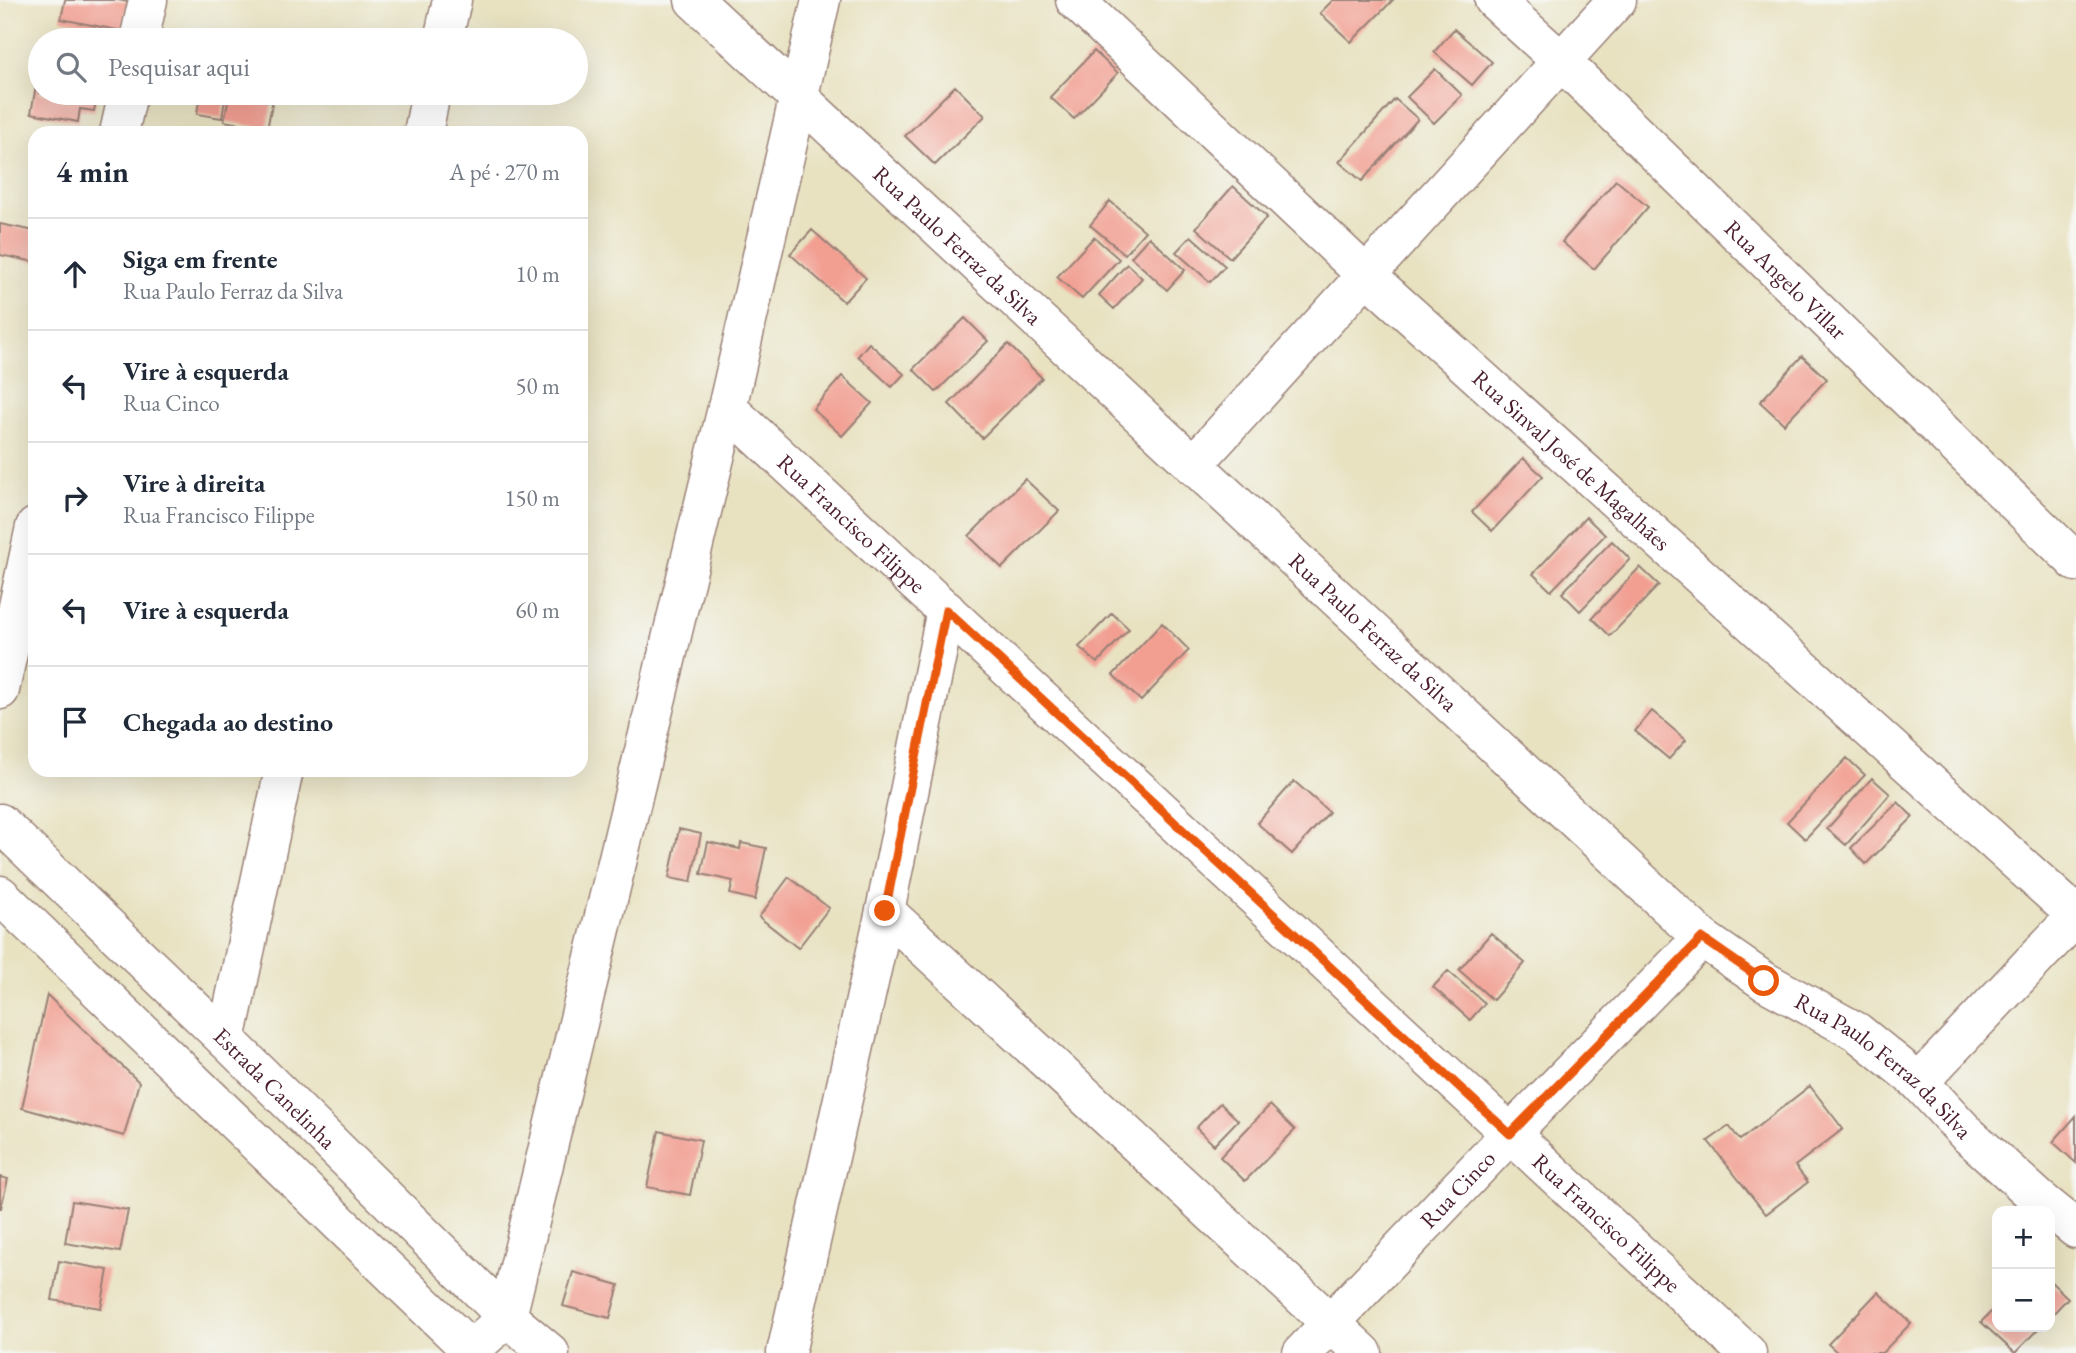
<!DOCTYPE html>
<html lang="pt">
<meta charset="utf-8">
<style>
:root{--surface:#fff;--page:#f6f6f7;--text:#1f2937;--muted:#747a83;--line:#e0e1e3}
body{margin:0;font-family:"EB Garamond",serif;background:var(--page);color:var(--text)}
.controls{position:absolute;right:21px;bottom:21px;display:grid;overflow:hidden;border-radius:14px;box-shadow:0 7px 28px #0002}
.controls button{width:63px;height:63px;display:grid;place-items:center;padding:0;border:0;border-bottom:2px solid var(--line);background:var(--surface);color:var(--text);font:35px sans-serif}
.stop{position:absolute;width:21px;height:21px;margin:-16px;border:5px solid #ea580c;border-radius:50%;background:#fff}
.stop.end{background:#ea580c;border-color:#fff;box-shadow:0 2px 7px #0008}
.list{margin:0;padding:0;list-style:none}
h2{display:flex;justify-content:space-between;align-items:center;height:91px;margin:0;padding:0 28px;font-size:30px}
h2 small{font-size:23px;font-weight:400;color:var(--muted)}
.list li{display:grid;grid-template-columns:46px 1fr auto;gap:21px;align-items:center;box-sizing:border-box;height:112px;padding:0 28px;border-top:2px solid var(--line)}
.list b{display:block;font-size:26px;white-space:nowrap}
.list p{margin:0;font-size:23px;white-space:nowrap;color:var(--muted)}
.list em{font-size:23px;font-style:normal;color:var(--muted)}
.icon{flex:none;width:38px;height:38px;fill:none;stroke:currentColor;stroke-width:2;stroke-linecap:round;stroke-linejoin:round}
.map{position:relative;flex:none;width:2076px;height:1353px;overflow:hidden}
.search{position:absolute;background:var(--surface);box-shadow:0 7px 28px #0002;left:28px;top:28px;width:560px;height:77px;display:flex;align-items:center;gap:18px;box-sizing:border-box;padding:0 24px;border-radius:38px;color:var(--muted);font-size:26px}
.panel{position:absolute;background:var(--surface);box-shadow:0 7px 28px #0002;left:28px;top:126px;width:560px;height:651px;border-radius:21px}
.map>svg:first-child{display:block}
.building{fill:#f29f92}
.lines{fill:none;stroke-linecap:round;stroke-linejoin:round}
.minor-casing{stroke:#998076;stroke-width:41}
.minor{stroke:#fff;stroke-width:38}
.route{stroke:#ea580c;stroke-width:9}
.labels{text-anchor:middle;stroke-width:5;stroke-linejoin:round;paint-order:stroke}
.street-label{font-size:23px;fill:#4a1f2b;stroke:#f6f6f2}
</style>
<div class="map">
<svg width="2076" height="1353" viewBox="0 0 2076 1353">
<rect width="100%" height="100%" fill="#f6f6f2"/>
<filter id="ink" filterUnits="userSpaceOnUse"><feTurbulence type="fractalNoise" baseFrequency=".0143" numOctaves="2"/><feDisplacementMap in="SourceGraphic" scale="14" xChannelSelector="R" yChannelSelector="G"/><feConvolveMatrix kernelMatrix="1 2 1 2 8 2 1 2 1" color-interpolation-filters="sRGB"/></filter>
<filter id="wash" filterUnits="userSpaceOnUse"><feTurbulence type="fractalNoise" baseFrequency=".00686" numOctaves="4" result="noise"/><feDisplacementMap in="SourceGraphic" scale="28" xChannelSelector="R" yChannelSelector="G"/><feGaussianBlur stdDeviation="1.57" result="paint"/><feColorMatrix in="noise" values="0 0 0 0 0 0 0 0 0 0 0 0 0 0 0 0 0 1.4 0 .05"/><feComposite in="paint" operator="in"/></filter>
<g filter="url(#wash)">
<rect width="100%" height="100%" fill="#e8e2c1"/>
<g id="blocks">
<path class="building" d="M65,0H118L128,2L122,31L61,19Z
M1333,0H1393L1351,42L1320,13Z
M1454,29L1492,62L1472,85L1434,52Z
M1094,51L1118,73L1074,119L1050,97Z
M1435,69L1462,95L1434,123L1407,97Z
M36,86L40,87V93H75L97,97L94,111L80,109L78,122L31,113Z
M955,86L985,116L935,165L905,136Z
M200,93H226L222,118L197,114Z
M230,93L273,99L267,129L224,121Z
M1395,99L1418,119L1362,181L1339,162Z
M1616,180L1648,207L1594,269L1562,242Z
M1233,186L1267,217L1230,258L1196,228Z
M1110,201L1145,231L1125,254L1090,225Z
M0,224L35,231V262L0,255Z
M812,230L866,278L844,302L790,254Z
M1191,236L1225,266L1210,282L1176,252Z
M1094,237L1119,259L1082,299L1057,277Z
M1149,237L1185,270L1167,290L1131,257Z
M1127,264L1142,278L1114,309L1099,295Z
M965,318L988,341L936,392L913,369Z
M869,343L904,374L892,387L858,356Z
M1008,344L1042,378L982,438L949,404Z
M1802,356L1827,379L1784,424L1760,402Z
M842,376L872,403L842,436L813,409Z
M1523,458L1543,476L1492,531L1472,512Z
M1025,479L1059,511L1002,568L969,536Z
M1586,517L1605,535L1551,591L1533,574Z
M1612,541L1630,559L1580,611L1562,593Z
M1640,567L1659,585L1610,636L1592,618Z
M1112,613L1129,629L1097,663L1079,647Z
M1162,623L1189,650L1141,701L1113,675Z
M1652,711L1686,740L1669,759L1635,731Z
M1847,758L1865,775L1805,839L1787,822Z
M1872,778L1890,794L1846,845L1827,829Z
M1294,781L1329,812L1292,854L1257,823Z
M1898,802L1913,817L1866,864L1851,848Z
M679,829L701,834L691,882L669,878Z
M708,842L740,849L741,843L766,848L755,900L730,894L733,881L701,874Z
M789,877L829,908L798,948L759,917Z
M1491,933L1525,963L1493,1000L1459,970Z
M1448,971L1485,1003L1470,1020L1433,987Z
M47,995L139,1082L124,1136L22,1108Z
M1810,1086L1843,1129L1795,1166L1808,1182L1766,1214L1708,1141L1729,1126L1740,1140Z
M1220,1103L1238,1120L1214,1145L1196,1128Z
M1270,1105L1295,1130L1245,1181L1220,1157Z
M2076,1116V1163L2053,1142Z
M659,1131L701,1140L690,1195L647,1187Z
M0,1177L8,1179L1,1208H0Z
M72,1201L128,1210L120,1252L65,1243Z
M59,1261L108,1270L101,1308L52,1300Z
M573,1272L619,1285L610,1318L563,1306Z
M2050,1281L2068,1298L2050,1317Z
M1878,1292L1911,1323L1882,1353H1838L1828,1344Z
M1997,1306V1327H2040L2015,1353L1981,1322Z"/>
</g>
</g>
<g filter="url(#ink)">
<use href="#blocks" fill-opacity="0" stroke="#998076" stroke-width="2"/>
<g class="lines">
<defs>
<g id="minor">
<path id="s1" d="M694,0L1702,938L1764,981L1857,1032L1919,1082L1966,1133L2039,1199L2076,1229"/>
<path id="s2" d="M1075,0L1366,275L2076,915"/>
<path id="s3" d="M1494,0L1561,61L2076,562"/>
<path d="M139,40L148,0"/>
<path d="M443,40L452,0"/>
<path d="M119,133L128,93"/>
<path d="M423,133L431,93"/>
<path id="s4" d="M727,408L1747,1353"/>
<path d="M1193,465L1617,0"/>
<path d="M0,690L35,527"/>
<path id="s5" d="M0,823L226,1040L507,1317L550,1353"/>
<path d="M0,895L474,1353"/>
<path d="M885,911L1363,1353"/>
<path d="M226,1040L284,770"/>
<path d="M1919,1082L2076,916"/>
<path d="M471,1350L507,1317L727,408L821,0"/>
<path d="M786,1353L885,911L946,610"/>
<path id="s6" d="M1302,1353L1510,1134L1702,938"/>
</g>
</defs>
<use href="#minor" class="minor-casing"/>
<use href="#minor" class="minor"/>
</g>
</g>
<g class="lines" filter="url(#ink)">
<path class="route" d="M885,911L946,610L1510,1134L1702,938L1764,981"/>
</g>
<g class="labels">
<g class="street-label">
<text dy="8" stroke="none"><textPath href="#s1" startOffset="360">Rua Paulo Ferraz da Silva</textPath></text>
<text dy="8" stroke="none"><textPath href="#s3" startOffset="404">Rua Angelo Villar</textPath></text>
<text dy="8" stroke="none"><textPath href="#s2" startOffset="677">Rua Sinval José de Magalhães</textPath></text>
<text dy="8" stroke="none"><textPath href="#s4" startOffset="170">Rua Francisco Filippe</textPath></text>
<text dy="8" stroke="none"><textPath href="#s1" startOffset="928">Rua Paulo Ferraz da Silva</textPath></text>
<text dy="8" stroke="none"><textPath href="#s1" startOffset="1600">Rua Paulo Ferraz da Silva</textPath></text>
<text dy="8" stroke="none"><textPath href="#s5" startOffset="382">Estrada Canelinha</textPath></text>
<text dy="8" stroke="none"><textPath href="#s6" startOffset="226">Rua Cinco</textPath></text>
<text dy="8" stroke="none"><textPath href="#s4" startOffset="1199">Rua Francisco Filippe</textPath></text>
</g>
</g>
</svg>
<div class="controls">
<button>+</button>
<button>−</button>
</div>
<div class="stop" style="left:1764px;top:981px"></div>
<div class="stop end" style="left:885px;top:911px"></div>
<div class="search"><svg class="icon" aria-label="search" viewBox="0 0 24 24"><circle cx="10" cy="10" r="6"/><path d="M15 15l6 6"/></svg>Pesquisar aqui</div>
<section class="panel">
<h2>4 min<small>A pé · 270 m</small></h2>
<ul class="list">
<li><svg class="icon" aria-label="ahead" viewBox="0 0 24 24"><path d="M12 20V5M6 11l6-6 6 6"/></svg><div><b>Siga em frente</b><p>Rua Paulo Ferraz da Silva</p></div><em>10 m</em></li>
<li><svg class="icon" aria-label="left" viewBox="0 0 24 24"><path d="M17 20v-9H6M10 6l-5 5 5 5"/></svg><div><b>Vire à esquerda</b><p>Rua Cinco</p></div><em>50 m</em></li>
<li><svg class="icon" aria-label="right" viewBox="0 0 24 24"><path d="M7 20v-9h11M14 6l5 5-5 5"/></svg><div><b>Vire à direita</b><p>Rua Francisco Filippe</p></div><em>150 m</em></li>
<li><svg class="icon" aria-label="left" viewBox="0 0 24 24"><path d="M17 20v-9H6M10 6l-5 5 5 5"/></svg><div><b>Vire à esquerda</b></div><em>60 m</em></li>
<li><svg class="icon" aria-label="arrive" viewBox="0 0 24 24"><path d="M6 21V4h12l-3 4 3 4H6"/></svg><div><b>Chegada ao destino</b></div></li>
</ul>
</section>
</div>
